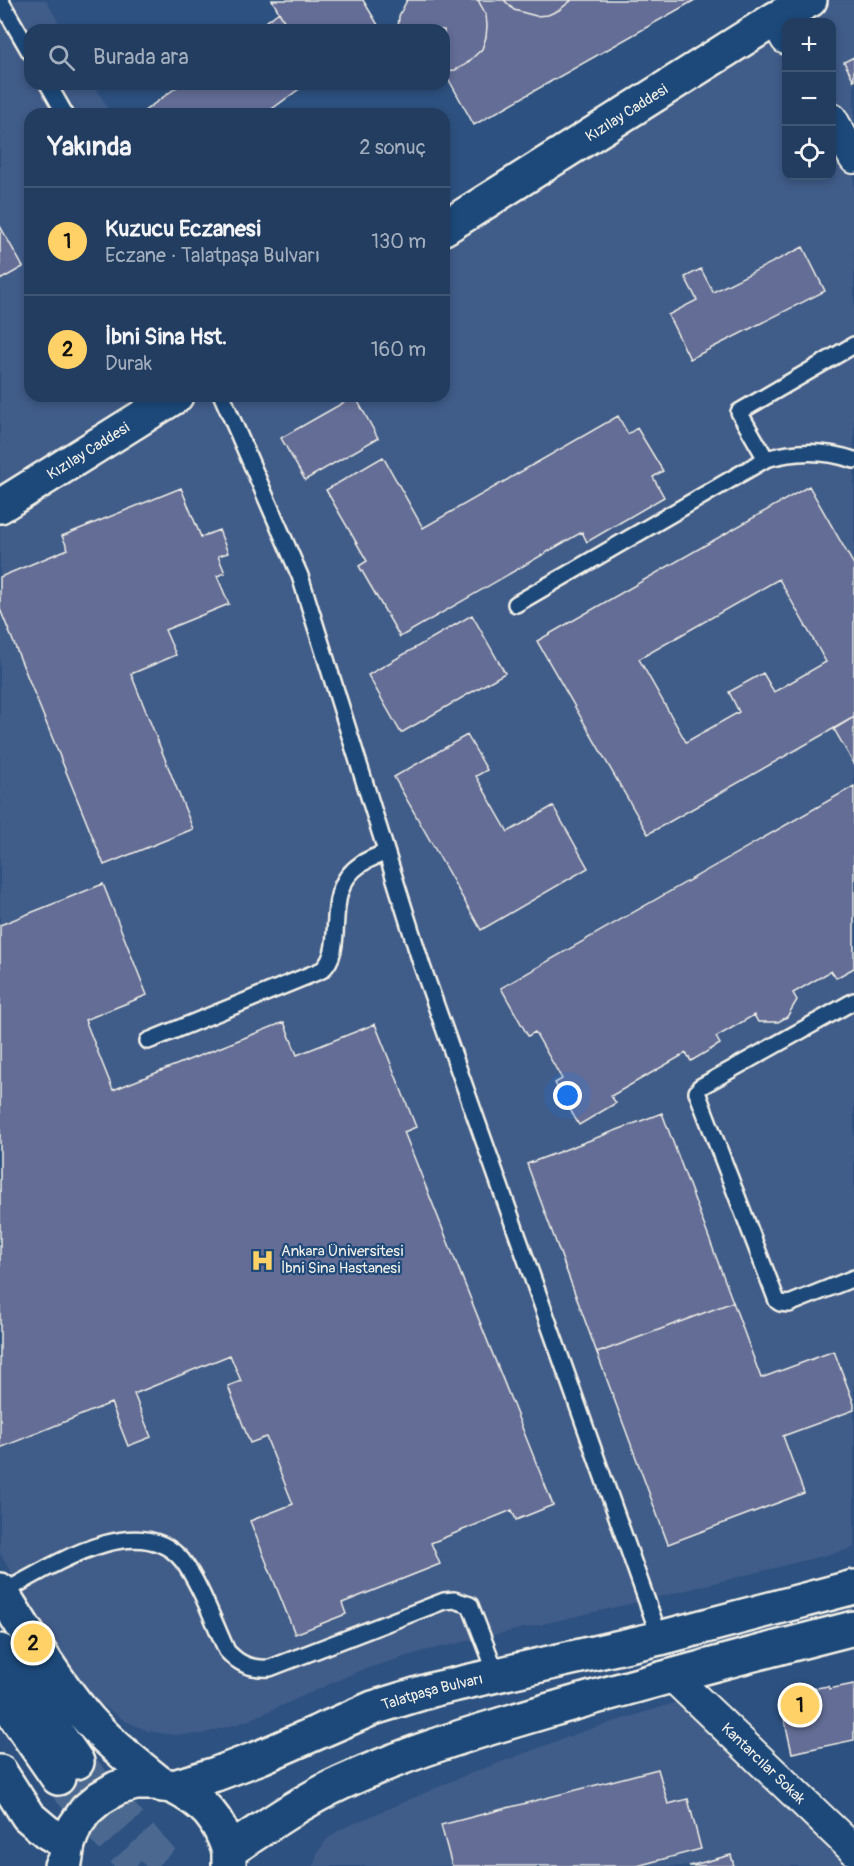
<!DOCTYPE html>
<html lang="tr">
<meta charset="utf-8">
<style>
:root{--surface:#223d60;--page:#2e4869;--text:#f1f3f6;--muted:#a2aebd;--line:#3f5675;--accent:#ffd166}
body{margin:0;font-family:Pangolin,sans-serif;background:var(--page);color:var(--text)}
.controls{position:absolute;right:18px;top:18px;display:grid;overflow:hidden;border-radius:12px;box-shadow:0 3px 9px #0003}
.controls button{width:54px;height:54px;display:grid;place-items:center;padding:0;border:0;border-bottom:2px solid var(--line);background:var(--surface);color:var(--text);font:30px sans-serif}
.you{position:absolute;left:568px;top:1096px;width:21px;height:21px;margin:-15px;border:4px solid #fff;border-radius:50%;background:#1a73e8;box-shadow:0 0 0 9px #1a73e833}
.badge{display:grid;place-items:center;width:39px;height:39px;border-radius:50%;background:var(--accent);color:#111;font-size:20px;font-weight:700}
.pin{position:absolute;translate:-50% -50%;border:3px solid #fff;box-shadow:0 2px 6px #0006}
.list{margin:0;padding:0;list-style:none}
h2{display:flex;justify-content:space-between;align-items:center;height:78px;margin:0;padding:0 24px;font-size:26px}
h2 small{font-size:20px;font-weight:400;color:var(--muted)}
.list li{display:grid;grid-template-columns:39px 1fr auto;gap:18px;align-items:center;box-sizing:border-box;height:108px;padding:0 24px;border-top:2px solid var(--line)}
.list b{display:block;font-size:22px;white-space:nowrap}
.list p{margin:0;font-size:20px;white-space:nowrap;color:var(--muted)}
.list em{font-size:20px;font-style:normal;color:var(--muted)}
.icon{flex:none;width:33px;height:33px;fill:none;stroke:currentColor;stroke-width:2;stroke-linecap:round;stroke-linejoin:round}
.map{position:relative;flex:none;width:854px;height:1866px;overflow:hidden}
.search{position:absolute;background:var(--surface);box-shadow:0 3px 9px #0003;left:24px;top:24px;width:426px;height:66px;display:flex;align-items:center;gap:15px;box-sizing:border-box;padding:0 21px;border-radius:18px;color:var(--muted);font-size:22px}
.panel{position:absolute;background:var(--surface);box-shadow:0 3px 9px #0003;left:24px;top:108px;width:426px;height:294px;border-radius:18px}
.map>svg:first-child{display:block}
.built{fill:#415c89;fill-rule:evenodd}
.building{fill:#636d96;stroke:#f4f1e8;stroke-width:1.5;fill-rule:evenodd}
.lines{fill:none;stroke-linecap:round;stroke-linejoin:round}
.secondary-tunnel{stroke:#4b6990;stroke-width:33;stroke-dasharray:33 16;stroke-linecap:butt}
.service-casing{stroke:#f4f1e8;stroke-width:20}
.minor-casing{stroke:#f4f1e8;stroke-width:34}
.tertiary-casing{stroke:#f4f1e8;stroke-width:38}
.secondary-casing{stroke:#f4f1e8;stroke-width:38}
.primary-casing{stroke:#f4f1e8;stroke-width:38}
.service{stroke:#1f4a7a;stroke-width:15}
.minor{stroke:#1f4a7a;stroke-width:30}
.tertiary{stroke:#1f4a7a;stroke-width:33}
.secondary{stroke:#1f4a7a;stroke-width:33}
.primary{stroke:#1f4a7a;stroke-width:33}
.labels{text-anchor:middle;stroke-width:4.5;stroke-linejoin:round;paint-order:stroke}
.street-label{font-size:15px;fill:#f4f1e8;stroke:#1f4a7a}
.poi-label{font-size:15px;fill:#f4f1e8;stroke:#1f4a7a;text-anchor:start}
</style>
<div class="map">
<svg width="854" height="1866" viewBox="0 0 854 1866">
<rect width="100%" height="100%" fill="#2d5180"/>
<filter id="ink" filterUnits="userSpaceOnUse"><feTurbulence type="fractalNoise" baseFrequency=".0167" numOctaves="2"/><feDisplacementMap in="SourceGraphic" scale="12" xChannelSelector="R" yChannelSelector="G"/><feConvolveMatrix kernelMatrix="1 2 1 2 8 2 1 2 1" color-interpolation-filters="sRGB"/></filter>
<g filter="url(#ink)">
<path class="built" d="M0,0H46L63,30H30V84H94L111,114H30V396H444V228L810,0H854V1548L647,1600L424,1651L359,1671L247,1721L202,1734L173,1735L148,1731L125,1721L98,1702L49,1635L0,1554ZM786,22H832V176H786Z
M694,1697L854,1851V1866H314L317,1853L327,1839L341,1829L466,1775L584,1731Z"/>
<path class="building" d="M272,0H363L381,30H289Z
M407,0H478L486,15L487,26L486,37L482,49L465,65L455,70L444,71V30H398L399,16Z
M478,0H504L514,10L536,16L548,15L559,10L572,0H695L474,125L444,71L455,70L465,65L482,49L486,37L487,26L486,15Z
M504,0H572L559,10L548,15L536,16L514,10Z
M279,12L289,30H255Z
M854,57V81L844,62Z
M181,84H306L265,114H144L143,112Z
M0,226L23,267L0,280Z
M803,247L825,291L690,359L668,315L697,300L685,277L701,269L713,292Z
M355,396L378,438L305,480L281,438Z
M618,416L628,434L637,428L663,471L653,477L664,497L587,542L582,532L400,637L359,566L367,561L326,490L383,457L423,528Z
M809,486L854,565V717L648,834L537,641ZM779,579L826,662L774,692L763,673L729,692L739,712L686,742L639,659Z
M181,488L201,537L219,530L228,553L218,556L225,573L217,576L229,604L165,630L176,655L131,674L193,829L104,865L0,609V577L68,549L62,536Z
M472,615L505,673L401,733L368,675Z
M854,717V764L834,729Z
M467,735L487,770L476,776L508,832L553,806L588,868L481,930L394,777Z
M854,786V968L836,978L831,971L793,993L797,1000L787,1017L778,1022H758L754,1015L716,1037L720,1044L691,1061L686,1053L611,1096L616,1103L579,1125L555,1083L562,1079L535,1032L528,1036L501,988Z
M103,884L147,995L85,1020L113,1090L284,1022L297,1055L375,1024L416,1127L404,1132L553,1505L516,1520L512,1510L431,1543L440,1564L342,1603L346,1614L295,1634L250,1521L293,1504L266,1437L250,1443L228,1386L241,1381L230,1355L134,1394L151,1437L128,1446L111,1403L0,1448V925Z
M662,1113L733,1302L597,1353L527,1164Z
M733,1302L761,1378L834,1351L854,1404V1410L783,1436L804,1493L668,1544L597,1353Z
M854,1684V1740L792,1753L780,1700L811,1694L810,1689L828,1686L829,1689Z
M658,1769L668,1804L688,1799L701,1849L637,1866H452L441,1825Z
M731,1855L734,1866H689Z"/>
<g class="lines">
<path class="secondary-tunnel" d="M77,1762L167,1866
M58,1778L135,1866"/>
<defs>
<path id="service" d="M0,0L30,52
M48,84L65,114
M222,396L300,576L422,966L660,1638
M766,459L739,412L854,345
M516,604L766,459C796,450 825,450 854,460
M854,1001L700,1087L697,1092L777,1301L780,1303L789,1304L854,1278
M148,1041L322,970C349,946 319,892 361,864C368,859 378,856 386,852
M2,1593C47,1569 138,1507 182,1560C200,1583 214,1623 227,1651C240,1665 251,1669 270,1668L444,1601L454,1600L470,1605L497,1675"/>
<g id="minor">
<path d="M775,19L786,39"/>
<path d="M832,119L854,158"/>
<path id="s1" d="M671,1675L854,1850"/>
</g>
<g id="tertiary">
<path id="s2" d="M444,228L775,19L810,0"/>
<path id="s3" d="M0,506L176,396"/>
</g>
<path id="secondary" d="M0,1590C26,1631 52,1675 83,1713C105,1740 135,1763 162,1785
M0,1651L77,1762
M0,1694L58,1778
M0,1772L28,1816L47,1832L68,1844
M174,1787C205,1803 218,1817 229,1851"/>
<g id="primary">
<path id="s4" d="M61,1866L65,1863L68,1844L75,1826L86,1810L100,1798L117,1788L136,1783H156L174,1787L216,1774L261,1757L373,1708L435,1689L660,1638L854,1587"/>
<path d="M229,1866V1851C265,1827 302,1801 341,1783C412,1750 485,1729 560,1707C658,1679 756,1653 854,1628"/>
</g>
</defs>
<use href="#service" class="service-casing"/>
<use href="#minor" class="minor-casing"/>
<use href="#tertiary" class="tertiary-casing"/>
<use href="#secondary" class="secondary-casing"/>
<use href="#primary" class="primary-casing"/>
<use href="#service" class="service"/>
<use href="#minor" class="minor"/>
<use href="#tertiary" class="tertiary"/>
<use href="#secondary" class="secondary"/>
<use href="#primary" class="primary"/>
</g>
</g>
<defs>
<symbol id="hospital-bare" viewBox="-9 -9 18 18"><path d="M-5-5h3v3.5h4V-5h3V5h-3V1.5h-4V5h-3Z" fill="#ffd166" stroke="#1f4a7a" stroke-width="2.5" paint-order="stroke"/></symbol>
</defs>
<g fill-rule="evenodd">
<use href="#hospital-bare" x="246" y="1244" width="33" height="33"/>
</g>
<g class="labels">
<g class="street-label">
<text dy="5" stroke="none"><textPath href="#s2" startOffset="216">Kızılay Caddesi</textPath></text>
<text dy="5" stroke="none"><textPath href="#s3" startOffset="104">Kızılay Caddesi</textPath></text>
<text dy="5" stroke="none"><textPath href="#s4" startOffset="435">Talatpaşa Bulvarı</textPath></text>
<text dy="5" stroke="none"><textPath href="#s1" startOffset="128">Kantarcılar Sokak</textPath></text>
</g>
<g class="poi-label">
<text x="281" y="1256">Ankara Üniversitesi<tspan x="281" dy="17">İbni Sina Hastanesi</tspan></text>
</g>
</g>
</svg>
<div class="controls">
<button>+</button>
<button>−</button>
<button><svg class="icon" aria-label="locate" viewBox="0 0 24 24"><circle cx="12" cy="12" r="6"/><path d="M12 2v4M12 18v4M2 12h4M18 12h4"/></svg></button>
</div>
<div class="you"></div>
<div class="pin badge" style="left:800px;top:1705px">1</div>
<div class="pin badge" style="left:33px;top:1643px">2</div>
<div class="search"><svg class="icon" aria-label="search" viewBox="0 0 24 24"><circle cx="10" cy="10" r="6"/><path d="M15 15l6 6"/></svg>Burada ara</div>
<section class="panel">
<h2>Yakında<small>2 sonuç</small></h2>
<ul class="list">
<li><span class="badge">1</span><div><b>Kuzucu Eczanesi</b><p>Eczane · Talatpaşa Bulvarı</p></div><em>130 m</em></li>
<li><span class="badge">2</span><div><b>İbni Sina Hst.</b><p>Durak</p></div><em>160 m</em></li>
</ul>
</section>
</div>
